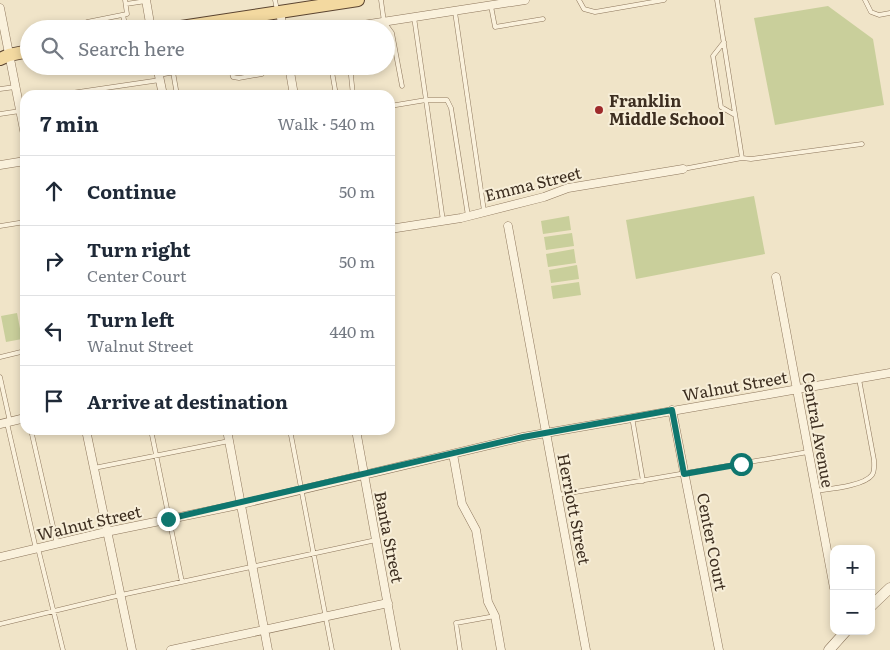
<!DOCTYPE html>
<meta charset="utf-8">
<style>
:root{--surface:#fff;--page:#f2f2f3;--text:#1f2937;--muted:#747a83;--line:#e0e1e3}
body{margin:0;font-family:Literata,serif;background:var(--page);color:var(--text)}
.controls{position:absolute;right:15px;bottom:15px;display:grid;overflow:hidden;border-radius:10px;box-shadow:0 2px 8px #0003}
.controls button{width:45px;height:45px;display:grid;place-items:center;padding:0;border:0;border-bottom:1px solid var(--line);background:var(--surface);color:var(--text);font:25px sans-serif}
.stop{position:absolute;width:15px;height:15px;margin:-11px;border:4px solid #0f766e;border-radius:50%;background:#fff}
.stop.end{background:#0f766e;border-color:#fff;box-shadow:0 1px 5px #0008}
.list{margin:0;padding:0;list-style:none}
h2{display:flex;justify-content:space-between;align-items:center;height:65px;margin:0;padding:0 20px;font-size:21px}
h2 small{font-size:16px;font-weight:400;color:var(--muted)}
.list li{display:grid;grid-template-columns:32px 1fr auto;gap:15px;align-items:center;box-sizing:border-box;height:70px;padding:0 20px;border-top:1px solid var(--line)}
.list b{display:block;font-size:19px;white-space:nowrap}
.list p{margin:0;font-size:16px;white-space:nowrap;color:var(--muted)}
.list em{font-size:16px;font-style:normal;color:var(--muted)}
.icon{flex:none;width:28px;height:28px;fill:none;stroke:currentColor;stroke-width:2;stroke-linecap:round;stroke-linejoin:round}
.map{position:relative;flex:none;width:890px;height:650px;overflow:hidden}
.search{position:absolute;background:var(--surface);box-shadow:0 2px 8px #0003;left:20px;top:20px;width:375px;height:55px;display:flex;align-items:center;gap:12px;box-sizing:border-box;padding:0 18px;border-radius:28px;color:var(--muted);font-size:19px}
.panel{position:absolute;background:var(--surface);box-shadow:0 2px 8px #0003;left:20px;top:90px;width:375px;height:345px;border-radius:15px}
.map>svg:first-child{display:block}
.green{fill:#c9cf9b}
.lines{fill:none;stroke-linecap:round;stroke-linejoin:round}
.service-casing{stroke:#8d765c;stroke-width:5}
.minor-casing{stroke:#8d765c;stroke-width:9}
.tertiary-casing{stroke:#8d765c;stroke-width:11}
.primary-casing{stroke:#5b4430;stroke-width:14}
.service{stroke:#faf1dc;stroke-width:4}
.minor{stroke:#faf1dc;stroke-width:8}
.tertiary{stroke:#faf1dc;stroke-width:10}
.primary{stroke:#f3d9a0;stroke-width:12}
.route{stroke:#0f766e;stroke-width:6}
.poi-dot{fill:#9e2a2b;stroke:#f7eed8;stroke-width:2}
.labels{text-anchor:middle;stroke-width:4;stroke-linejoin:round;paint-order:stroke}
.poi-label{font-size:16px;font-weight:bold;fill:#3d2e20;stroke:#f7eed8;text-anchor:start}
.street-label{font-size:16px;fill:#3d2e20;stroke:#f7eed8}
</style>
<div class="map">
<svg width="890" height="650" viewBox="0 0 890 650">
<rect width="100%" height="100%" fill="#f0e4c8"/>
<path class="green" d="M828,6L873,39L884,105L775,125L754,18Z
M754,196L765,254L636,279L626,220Z
M569,216L571,230L543,234L541,221Z
M572,233L574,246L546,250L544,237Z
M574,249L576,263L548,267L546,254Z
M577,265L579,279L551,283L549,270Z
M579,282L581,295L553,299L551,286Z
M17,313L22,339L6,342L1,316Z"/>
<g class="lines">
<defs>
<path id="service" d="M275,0L277,10
M381,0L384,22L392,33L402,86
M579,0L584,9L595,12L664,0
M865,0L871,12L879,15L890,13
M126,4L146,1
M491,6L495,27L543,19
M455,12L484,211
M123,15L126,29
M258,18L260,29
M88,29L87,22L127,14L125,0
M724,42L713,56L721,107L735,115
M230,66L233,77L239,78L262,74L266,66
M331,66L336,95
M350,66L353,95
M173,72L177,95
M159,75L190,69L192,66
M0,89L15,87
M58,95L160,80
M390,106L426,100L414,17
M0,114L20,111
M742,158L751,159L862,144
M683,169L742,158L717,0
M443,221L426,100H447L451,108L468,216
M0,226L25,222
M0,357L25,351
M0,377L10,422
M632,417L643,481
M7,423L36,549
M31,430L57,544
M151,430L182,582
M290,430L332,650
M94,468L229,441
M816,491C829,489 864,486 872,475C875,471 874,465 874,460L859,379
M558,495L808,452
M38,548L63,650
M0,624L112,597L376,540
M460,650L456,623L495,616"/>
<path id="minor" d="M146,0L151,29
M0,8L25,135
M280,12L283,29
M337,29L525,0
M157,66L163,95
M289,66L294,95
M0,165L25,161
M508,226L586,650
M390,229L461,218L544,197L568,188L683,169
M776,277L834,588
M672,410L719,650
M0,424L25,418
M86,430L132,650
M227,430L268,650
M356,430L396,650
M453,454L462,504L476,530L488,602L495,616L501,650
M0,557L106,532L233,506L523,437L890,373
M171,650L388,603"/>
<path id="tertiary" d="M871,606L890,588
M829,650L846,631"/>
<path id="primary" d="M168,29L358,0
M0,59L9,55L29,51"/>
</defs>
<use href="#service" class="service-casing"/>
<use href="#minor" class="minor-casing"/>
<use href="#tertiary" class="tertiary-casing"/>
<use href="#primary" class="primary-casing"/>
<use href="#service" class="service"/>
<use href="#minor" class="minor"/>
<use href="#tertiary" class="tertiary"/>
<use href="#primary" class="primary"/>
</g>
<g class="lines">
<path class="route" d="M168,519L523,437L672,410L684,474L741,464"/>
</g>
<circle class="poi-dot" cx="599" cy="110" r="5"/>
<g class="labels">
<g class="poi-label">
<text x="609" y="107">Franklin<tspan x="609" dy="18">Middle School</tspan></text>
</g>
<g class="street-label">
<text transform="translate(533 184) rotate(-14)" y="6">Emma Street</text>
<text transform="translate(735 386) rotate(-10)" y="6">Walnut Street</text>
<text transform="translate(818 430) rotate(80)" y="6">Central Avenue</text>
<text transform="translate(574 509) rotate(79)" y="6">Herriott Street</text>
<text transform="translate(89 523) rotate(-13)" y="6">Walnut Street</text>
<text transform="translate(389 537) rotate(79)" y="6">Banta Street</text>
<text transform="translate(712 542) rotate(79)" y="6">Center Court</text>
</g>
</g>
</svg>
<div class="controls">
<button>+</button>
<button>−</button>
</div>
<div class="stop" style="left:741px;top:464px"></div>
<div class="stop end" style="left:168px;top:519px"></div>
<div class="search"><svg class="icon" aria-label="search" viewBox="0 0 24 24"><circle cx="10" cy="10" r="6"/><path d="M15 15l6 6"/></svg>Search here</div>
<section class="panel">
<h2>7 min<small>Walk · 540 m</small></h2>
<ul class="list">
<li><svg class="icon" aria-label="ahead" viewBox="0 0 24 24"><path d="M12 20V5M6 11l6-6 6 6"/></svg><div><b>Continue</b></div><em>50 m</em></li>
<li><svg class="icon" aria-label="right" viewBox="0 0 24 24"><path d="M7 20v-9h11M14 6l5 5-5 5"/></svg><div><b>Turn right</b><p>Center Court</p></div><em>50 m</em></li>
<li><svg class="icon" aria-label="left" viewBox="0 0 24 24"><path d="M17 20v-9H6M10 6l-5 5 5 5"/></svg><div><b>Turn left</b><p>Walnut Street</p></div><em>440 m</em></li>
<li><svg class="icon" aria-label="arrive" viewBox="0 0 24 24"><path d="M6 21V4h12l-3 4 3 4H6"/></svg><div><b>Arrive at destination</b></div></li>
</ul>
</section>
</div>
